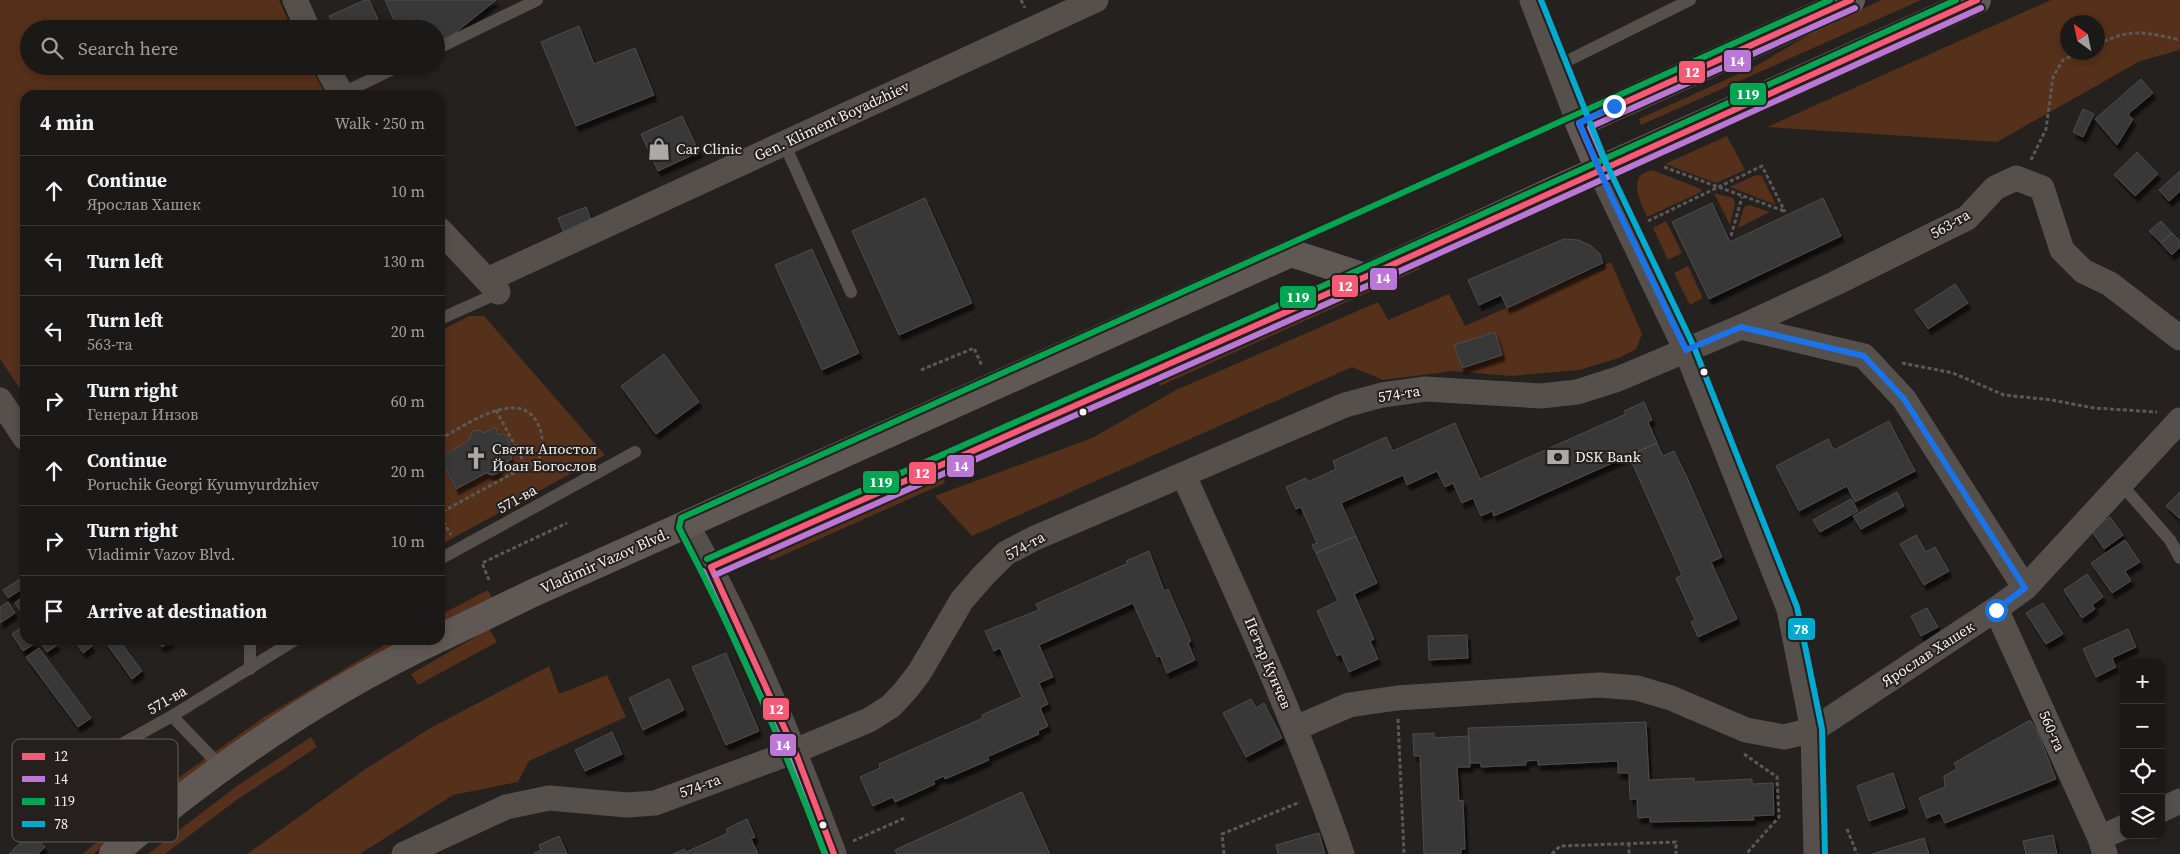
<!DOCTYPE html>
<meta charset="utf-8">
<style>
:root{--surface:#1b1917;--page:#242220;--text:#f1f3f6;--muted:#a0a0a1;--line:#393836}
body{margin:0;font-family:"Source Serif 4",serif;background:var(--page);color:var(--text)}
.controls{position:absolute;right:15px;bottom:15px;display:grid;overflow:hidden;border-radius:10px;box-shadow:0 2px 8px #0003}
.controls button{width:45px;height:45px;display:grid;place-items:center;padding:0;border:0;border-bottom:1px solid var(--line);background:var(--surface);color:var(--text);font:25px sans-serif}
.compass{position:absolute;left:2060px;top:15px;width:45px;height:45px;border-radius:50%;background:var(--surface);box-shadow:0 2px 8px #0003;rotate:327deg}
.stop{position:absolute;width:15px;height:15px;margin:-11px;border:4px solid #1a73e8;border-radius:50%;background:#fff}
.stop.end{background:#1a73e8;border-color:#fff;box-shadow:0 1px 5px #0008}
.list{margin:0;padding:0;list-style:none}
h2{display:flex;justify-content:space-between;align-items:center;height:65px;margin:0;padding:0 20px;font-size:21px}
h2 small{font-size:16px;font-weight:400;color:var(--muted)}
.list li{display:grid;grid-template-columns:32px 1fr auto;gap:15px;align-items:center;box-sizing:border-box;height:70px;padding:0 20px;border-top:1px solid var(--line)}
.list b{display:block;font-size:19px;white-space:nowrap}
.list p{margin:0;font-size:16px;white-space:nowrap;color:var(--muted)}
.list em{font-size:16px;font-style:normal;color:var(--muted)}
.icon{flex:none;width:28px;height:28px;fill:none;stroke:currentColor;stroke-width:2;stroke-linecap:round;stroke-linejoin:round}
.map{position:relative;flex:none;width:2180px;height:854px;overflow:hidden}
.search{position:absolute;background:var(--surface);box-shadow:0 2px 8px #0003;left:20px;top:20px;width:425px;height:55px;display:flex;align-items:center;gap:12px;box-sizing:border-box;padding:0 18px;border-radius:28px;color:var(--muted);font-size:19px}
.panel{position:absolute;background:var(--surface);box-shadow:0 2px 8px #0003;left:20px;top:90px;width:425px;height:555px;border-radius:15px}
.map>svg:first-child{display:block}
.green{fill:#55301b;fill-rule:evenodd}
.building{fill:#393837;stroke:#4e4c4c;filter:url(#shadow)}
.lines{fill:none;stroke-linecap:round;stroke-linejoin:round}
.path{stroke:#5c5855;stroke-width:3;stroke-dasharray:4 2.5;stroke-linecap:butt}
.lane{stroke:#56504c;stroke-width:12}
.street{stroke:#56504c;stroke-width:25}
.primary{stroke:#605854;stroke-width:28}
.bus-1-casing{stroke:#25201e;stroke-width:10}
.bus-2-casing{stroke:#25201e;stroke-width:10}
.bus-3-casing{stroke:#25201e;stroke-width:10}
.bus-4-casing{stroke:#25201e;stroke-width:10}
.bus-1{stroke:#f75a77;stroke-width:6}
.bus-2{stroke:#ba77d6;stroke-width:6}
.bus-3{stroke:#00a651;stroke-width:6}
.bus-4{stroke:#00a9ce;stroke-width:6}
.route{stroke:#1a73e8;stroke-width:6}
.bus-dot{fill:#f5f2f1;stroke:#25201e;stroke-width:2}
.labels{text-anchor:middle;stroke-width:4;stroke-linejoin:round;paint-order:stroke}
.street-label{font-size:15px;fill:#f5f2f1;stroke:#25201e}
.poi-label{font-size:15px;fill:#f5f2f1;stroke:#25201e;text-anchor:start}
.key{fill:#25201e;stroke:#635f5d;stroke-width:1}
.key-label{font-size:14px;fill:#f5f2f1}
.line-badge{stroke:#25201e;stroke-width:2}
.badge-label{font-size:14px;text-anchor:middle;font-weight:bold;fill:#fff}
</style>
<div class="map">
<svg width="2180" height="854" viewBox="0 0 2180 854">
<defs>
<filter id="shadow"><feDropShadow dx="3" dy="5.5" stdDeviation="1" flood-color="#0009"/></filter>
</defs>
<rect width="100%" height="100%" fill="#24211f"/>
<path class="green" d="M0,0H279L292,29H29V66H310L326,95H25V396L0,359Z
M1882,0H1921L1641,125L1639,119L1758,65L1820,28Z
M2051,0H2180V50L2140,61L1997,142L1767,127ZM2068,22H2098V52H2068Z
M1727,136L1745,170L1716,183L1665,164Z
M1652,170L1701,189V192L1647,217C1643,207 1631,185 1641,175C1643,173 1649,171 1652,170Z
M1756,175L1762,176L1776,205L1730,187Z
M1714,193L1733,198L1735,204L1730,225Z
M1749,205L1770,212L1738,228L1744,207Z
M1666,221L1682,253L1668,260L1653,228Z
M1611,262L1642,334L1636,349L1619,358L1579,370L1511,376L1453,371L1383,380L1352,367L972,536L935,496L1092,438L1176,390L1378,302L1388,320L1449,294L1465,326Z
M1418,264L1420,269L1160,386L1157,380Z
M1688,266L1703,298L1690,305L1674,273Z
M469,316H484L605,455L440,545V331Z
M943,476L945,483L770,561L767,555Z
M488,590L492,598L440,625V615Z
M489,629L497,642L418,685L411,674Z
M393,640H412L181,787L93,854H82L175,780L264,717Z
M549,666L559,694L607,675L626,717L529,761L518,782L453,795L360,854H247L364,770L432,727Z
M311,737L317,747L238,799L165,854H148L234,788Z"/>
<path class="building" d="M365,0H369L378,19L355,29H335L329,16Z
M385,0H496L450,37L436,43V29H398Z
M579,26L594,64L635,48L654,95L576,126L541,42Z
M2141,79L2153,93L2128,114L2133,119L2117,145L2095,119Z
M2083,109L2094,114L2083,137L2073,132Z
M682,116L699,152L658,171L641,134Z
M2137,152L2158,174L2135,196L2114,175Z
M2180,171V191L2169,201L2159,190Z
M925,198L972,303L899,335L852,231Z
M1823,198L1841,236L1709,299L1672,222L1712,203L1730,242Z
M586,207L592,222L564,233L558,218Z
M2161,221L2172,233L2161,243L2149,231Z
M2172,233L2180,241V247L2172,255L2161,243Z
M1564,239L1578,240L1590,245L1600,254L1603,263L1507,308L1501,295L1479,305L1468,280Z
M812,249L859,353L822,370L775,265Z
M1955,284L1968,303L1928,329L1915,310Z
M1495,332L1502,355L1462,368L1454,345Z
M664,354L699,402L656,434L621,386Z
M1644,402L1652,420L1648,422L1657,443L1494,516L1492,511L1481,516L1473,498L1462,503L1453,483L1445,487L1437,471L1407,485L1403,475L1341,503L1356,536L1316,553L1312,545L1317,543L1303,512L1301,507L1296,509L1286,487L1306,478L1308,482L1336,469L1333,461L1386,437L1393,451L1455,423L1480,479L1626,414L1624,411Z
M1889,421L1915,471L1855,502L1847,486L1799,511L1776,466L1828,439L1834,450Z
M495,427L499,435L503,433L507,437L512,449L508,451L512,459L502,464L498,473L492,475L486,473L456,489L440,457L468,441L473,431L479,430L484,433Z
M1657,443L1663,456L1674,451L1686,475L1722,557L1711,562L1737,619L1698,637L1691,622L1695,620L1676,578L1682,575L1629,456Z
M1897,492L1904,506L1861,529L1853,516Z
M2180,492V519L2166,506Z
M1851,499L1858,511L1820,532L1813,520Z
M2110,517L2123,535L2104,549L2091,530Z
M1916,535L1926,552L1935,547L1949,571L1924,585L1900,544Z
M1356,536L1377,583L1354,594L1374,639L1370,641L1378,659L1349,672L1341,654L1337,656L1317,611L1338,601L1316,553Z
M2125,540L2140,562L2125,571L2131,581L2112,593L2091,563Z
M1149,551L1164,591L1168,589L1191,641L1188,643L1195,660L1167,673L1160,656L1157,657L1133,603L1039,645L1053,677L1039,683L1048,704L1040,708L1048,726L1038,731L1039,734L987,757L989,760L945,779L944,776L933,781L935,784L895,802L893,797L873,806L860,777L880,768L879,764L983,718L982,715L1022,697L1000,648L994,651L985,631L1039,610L1036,604L1124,565L1128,564L1126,561Z
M2087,574L2103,597L2092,605L2095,609L2082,618L2064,590Z
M23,577L25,587L8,598L3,590Z
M21,598L25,605V618L15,603Z
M8,602L15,613L0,623V607Z
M2043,603L2063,634L2046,644L2026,613Z
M1927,608L1938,627L1921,636L1911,616Z
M25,625V640L37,642L23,651L12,634Z
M2128,629L2136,647L2112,658L2116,667L2096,677L2083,649Z
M1467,635L1468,658L1429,660L1428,636Z
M39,640H53L57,645L47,652Z
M74,640H88L92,646L83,653Z
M104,640H119L142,671L132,679Z
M157,640H172L162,647Z
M39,648L91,718L78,727L26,657Z
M726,653L759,731L726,745L692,667Z
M669,679L684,710L643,730L629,698Z
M1251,699L1256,708L1264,703L1282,738L1246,757L1223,713Z
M2030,720L2038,733L2056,779L1945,823L1940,813L1927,818L1919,798L1945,787L1944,776L1957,769L1954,763Z
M1646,722L1649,780L1694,778V782L1752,779V784L1773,783L1774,815L1753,816L1754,820L1650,822V817L1638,818L1637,799H1630L1629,773H1618V761L1538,765V760L1526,761V765L1481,767V763H1470L1468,728Z
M612,732L622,754L585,771L575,750Z
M1434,733V738L1469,736L1470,767H1457L1459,801L1463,800L1465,849H1461V854H1424L1420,756H1414L1413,734Z
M1893,773L1905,808L1869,821L1857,786Z
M1022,792L1050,854H897L895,850Z
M747,819L755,837L751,839L758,854H673L684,849L686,852L724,835L728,833L726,829Z
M31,832L45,847L38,854H9Z
M1319,833L1325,854H1278L1276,845Z
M2053,835L2057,854H2026L2023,841Z
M559,836L567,854H533L541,850L539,845Z
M1924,838L1929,854H1872Z"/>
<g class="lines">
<path class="path" d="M1021,0L1025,8
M2098,44C2131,28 2145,32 2180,40
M2031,160L2046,129L2053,77L2063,60L2080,52
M1664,167L1784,211
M1648,221L1762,166L1785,212
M1731,236L1742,197
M1902,363L1953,373L2004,395L2052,400L2094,408L2157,412
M921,370L974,348L982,366
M496,410L526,466
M440,439C463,427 517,387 537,422C544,436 543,445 539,459L440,513
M440,516L451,535
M489,580L482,563L567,523
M1398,719L1404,854
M1744,754L1777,777L1779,817L1746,854
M1847,829L1857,854
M853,841L905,818
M1629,843V854
M1224,854L1222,834L1300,802
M1552,854L1560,846L1676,842V854"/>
<path class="lane" d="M436,49L537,0
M1557,66L1690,0
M341,94L399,66
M784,143L851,292
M440,319L498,293
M2121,484L2170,540L2180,558
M440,559L635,452
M250,669V640
M172,716L222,768
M52,783L172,716L295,640"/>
<path class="street" d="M295,0L308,29
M1532,0L1579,123
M326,66L342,95
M1599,169L1686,350L1789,609L1813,730L1816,854
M440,230L498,292
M487,280L1096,0
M1741,327L1864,356L1904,399L2025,588
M0,400L25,438
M1184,476C1240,600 1297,724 1342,854
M687,525C746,629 792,742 834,854
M1996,609L2100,838L2105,854
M1296,728L1349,705L1397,698L1600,685L1637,688L1671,698L1746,730L1784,737L1813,730L1996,609L2025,588L2180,420
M2161,810L2180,801
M2100,838L2124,827
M404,854L506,807L549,798L627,805L655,803L795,751L869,720L891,706L905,691L919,673L962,600L983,576L1006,553L1035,538L1345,405L1382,395L1425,389L1541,396L1577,392L1618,379L1741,327L1834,284L1967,218L1995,188L2016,178L2042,188L2062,250L2083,271L2110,284L2180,338"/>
<path class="primary" d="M1599,169L1579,123L1851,0
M440,638L533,593L1291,253L1365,277L1554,190L1977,0
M113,854C211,770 319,695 435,640"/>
<defs>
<path id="bus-1" d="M1599,169L1579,123L1851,0
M711,567L1365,277L1977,0
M711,567L795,751L834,854"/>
<path id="bus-2" d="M1607,166L1590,127L1855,8
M703,571L787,754L825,854
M715,575L1369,285L1981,8"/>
<path id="bus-3" d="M707,559L1361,269L1956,0
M825,854C782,742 735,634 679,528L681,518L1830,0"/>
<path id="bus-4" d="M1541,0L1607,165L1694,347L1797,607L1822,729L1825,854"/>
</defs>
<use href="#bus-1" class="bus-1-casing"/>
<use href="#bus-2" class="bus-2-casing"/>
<use href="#bus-3" class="bus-3-casing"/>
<use href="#bus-4" class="bus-4-casing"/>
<use href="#bus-1" class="bus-1"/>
<use href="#bus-2" class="bus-2"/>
<use href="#bus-3" class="bus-3"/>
<use href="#bus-4" class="bus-4"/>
</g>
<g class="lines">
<path class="route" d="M1614,106L1579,123L1611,196L1686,350L1741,327L1864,356L1904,399L2025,588L1996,610"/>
</g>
<defs>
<symbol id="shop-bare" viewBox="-9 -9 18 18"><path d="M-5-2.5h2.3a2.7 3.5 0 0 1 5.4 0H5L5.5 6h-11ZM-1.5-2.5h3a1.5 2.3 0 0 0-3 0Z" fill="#aca9a8" stroke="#25201e" stroke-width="2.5" paint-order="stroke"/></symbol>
<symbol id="bank-bare" viewBox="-9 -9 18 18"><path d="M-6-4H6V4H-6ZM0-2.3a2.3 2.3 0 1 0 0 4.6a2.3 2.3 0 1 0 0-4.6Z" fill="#aca9a8" stroke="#25201e" stroke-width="2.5" paint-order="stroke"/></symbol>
<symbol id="church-bare" viewBox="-9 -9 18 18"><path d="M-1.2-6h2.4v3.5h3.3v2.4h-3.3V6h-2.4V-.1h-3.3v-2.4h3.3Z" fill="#aca9a8" stroke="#25201e" stroke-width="2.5" paint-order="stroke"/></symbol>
</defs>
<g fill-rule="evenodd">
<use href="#shop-bare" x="643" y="133" width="32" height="32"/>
<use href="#bank-bare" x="1542" y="441" width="32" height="32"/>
<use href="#church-bare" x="460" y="442" width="32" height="32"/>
</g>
<g class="bus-dot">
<circle cx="1704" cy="372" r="4.5"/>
<circle cx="1083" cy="412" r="4.5"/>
<circle cx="823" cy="825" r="4.5"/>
</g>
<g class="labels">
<g class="street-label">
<text transform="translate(832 121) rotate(-25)" y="5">Gen. Kliment Boyadzhiev</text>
<text transform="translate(1950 224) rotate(-30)" y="5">563-та</text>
<text transform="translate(1399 394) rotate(-9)" y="5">574-та</text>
<text transform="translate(517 499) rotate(-29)" y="5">571-ва</text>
<text transform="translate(1025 546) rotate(-29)" y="5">574-та</text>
<text transform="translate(605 561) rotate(-24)" y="5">Vladimir Vazov Blvd.</text>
<text transform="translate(1928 654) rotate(-33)" y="5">Ярослав Хашек</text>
<text transform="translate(1268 663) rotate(67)" y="5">Петър Кунчев</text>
<text transform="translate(167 700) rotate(-30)" y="5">571-ва</text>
<text transform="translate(2052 731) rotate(66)" y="5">560-та</text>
<text transform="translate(700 786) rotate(-20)" y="5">574-та</text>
</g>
<g class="poi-label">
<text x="676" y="154">Car Clinic</text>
<text x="492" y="454">Свети Апостол<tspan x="492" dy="17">Йоан Богослов</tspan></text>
<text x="1575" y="462">DSK Bank</text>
</g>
</g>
<rect x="12" y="739" width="166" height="103" rx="8" class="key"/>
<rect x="22" y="753" width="23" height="7" fill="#f75a77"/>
<rect x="22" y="776" width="23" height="6" fill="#ba77d6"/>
<rect x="22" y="798" width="23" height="7" fill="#00a651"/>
<rect x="22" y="821" width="23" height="6" fill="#00a9ce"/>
<g class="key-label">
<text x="54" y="761">12</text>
<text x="54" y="784">14</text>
<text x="54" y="806">119</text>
<text x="54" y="829">78</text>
</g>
<g class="line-badge">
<rect x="1723" y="49" width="29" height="24" rx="5" fill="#ba77d6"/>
<rect x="1678" y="60" width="28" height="24" rx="5" fill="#f75a77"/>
<rect x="1729" y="82" width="38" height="24" rx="5" fill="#00a651"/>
<rect x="1369" y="267" width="29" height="24" rx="5" fill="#ba77d6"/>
<rect x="1331" y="274" width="28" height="24" rx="5" fill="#f75a77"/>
<rect x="1279" y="285" width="38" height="24" rx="5" fill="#00a651"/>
<rect x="946" y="454" width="29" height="24" rx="5" fill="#ba77d6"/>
<rect x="908" y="461" width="29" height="24" rx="5" fill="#f75a77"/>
<rect x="862" y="470" width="38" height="24" rx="5" fill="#00a651"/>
<rect x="1787" y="617" width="29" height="24" rx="5" fill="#00a9ce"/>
<rect x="762" y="697" width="28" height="24" rx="5" fill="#f75a77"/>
<rect x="769" y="733" width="28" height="24" rx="5" fill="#ba77d6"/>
</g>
<g class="badge-label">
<text x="1737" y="66">14</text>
<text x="1692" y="77">12</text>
<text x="1748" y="99">119</text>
<text x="1383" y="283">14</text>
<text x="1345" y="291">12</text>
<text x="1298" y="302">119</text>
<text x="961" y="471">14</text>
<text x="922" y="478">12</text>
<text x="881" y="487">119</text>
<text x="1801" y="634">78</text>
<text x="776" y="714">12</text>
<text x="783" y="750">14</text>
</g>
</svg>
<div class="controls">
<button>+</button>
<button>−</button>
<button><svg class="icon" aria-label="locate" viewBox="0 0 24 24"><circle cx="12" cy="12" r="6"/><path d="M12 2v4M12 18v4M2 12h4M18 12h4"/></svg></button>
<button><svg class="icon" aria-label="layers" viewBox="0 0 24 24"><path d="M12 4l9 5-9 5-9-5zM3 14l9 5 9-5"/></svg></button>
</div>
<svg class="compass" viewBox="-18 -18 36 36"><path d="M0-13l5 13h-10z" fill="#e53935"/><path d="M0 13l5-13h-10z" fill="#a0a0a1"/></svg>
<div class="stop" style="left:1996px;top:610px"></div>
<div class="stop end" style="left:1614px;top:106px"></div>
<div class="search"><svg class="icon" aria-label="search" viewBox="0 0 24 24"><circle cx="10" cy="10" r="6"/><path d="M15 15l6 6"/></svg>Search here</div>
<section class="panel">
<h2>4 min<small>Walk · 250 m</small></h2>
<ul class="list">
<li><svg class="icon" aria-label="ahead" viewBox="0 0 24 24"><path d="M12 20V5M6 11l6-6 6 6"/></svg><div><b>Continue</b><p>Ярослав Хашек</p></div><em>10 m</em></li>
<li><svg class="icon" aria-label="left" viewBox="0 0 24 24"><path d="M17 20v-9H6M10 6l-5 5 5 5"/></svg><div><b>Turn left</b></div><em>130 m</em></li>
<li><svg class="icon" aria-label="left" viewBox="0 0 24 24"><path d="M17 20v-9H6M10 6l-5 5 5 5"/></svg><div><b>Turn left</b><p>563-та</p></div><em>20 m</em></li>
<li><svg class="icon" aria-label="right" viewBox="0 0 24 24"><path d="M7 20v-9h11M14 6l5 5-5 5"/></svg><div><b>Turn right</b><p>Генерал Инзов</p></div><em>60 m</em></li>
<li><svg class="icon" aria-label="ahead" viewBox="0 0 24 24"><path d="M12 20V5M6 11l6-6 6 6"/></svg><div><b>Continue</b><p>Poruchik Georgi Kyumyurdzhiev</p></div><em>20 m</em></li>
<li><svg class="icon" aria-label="right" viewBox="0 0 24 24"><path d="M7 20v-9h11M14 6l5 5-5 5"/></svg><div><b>Turn right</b><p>Vladimir Vazov Blvd.</p></div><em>10 m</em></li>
<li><svg class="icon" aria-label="arrive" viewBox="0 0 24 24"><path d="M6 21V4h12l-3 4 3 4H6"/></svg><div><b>Arrive at destination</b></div></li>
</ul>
</section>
</div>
